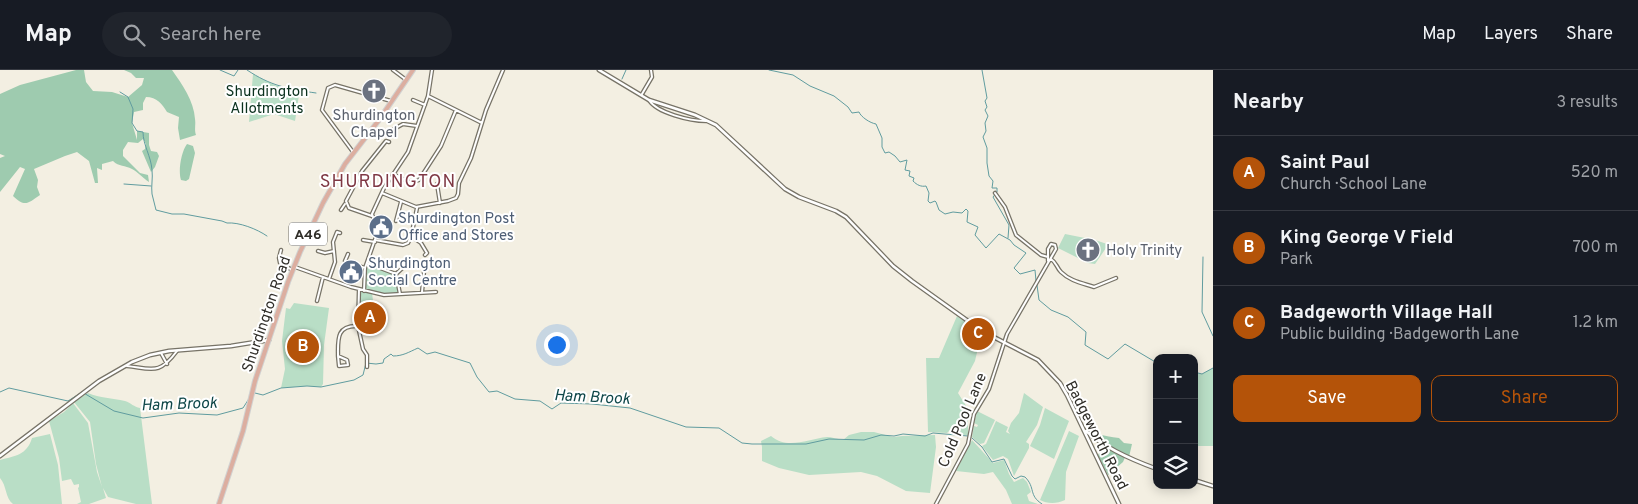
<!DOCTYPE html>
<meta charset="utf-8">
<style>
:root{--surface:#171b24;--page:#20242c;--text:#f1f3f6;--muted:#9ea1a6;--line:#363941;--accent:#b45309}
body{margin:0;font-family:Overpass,sans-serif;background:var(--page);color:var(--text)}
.controls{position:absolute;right:15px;bottom:15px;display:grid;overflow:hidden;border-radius:10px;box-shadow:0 2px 12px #0003}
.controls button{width:45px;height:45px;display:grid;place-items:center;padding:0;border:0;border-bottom:1px solid var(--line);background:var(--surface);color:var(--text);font:25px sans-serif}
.you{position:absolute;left:556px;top:274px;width:18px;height:18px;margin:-12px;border:4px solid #fff;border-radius:50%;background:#1a73e8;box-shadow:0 0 0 8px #1a73e833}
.badge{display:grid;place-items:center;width:32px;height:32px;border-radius:50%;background:var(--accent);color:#fff;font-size:16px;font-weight:700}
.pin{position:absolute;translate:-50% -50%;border:2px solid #fff;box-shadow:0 1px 5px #0006}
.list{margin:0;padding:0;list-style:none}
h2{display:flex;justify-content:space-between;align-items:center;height:65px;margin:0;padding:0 20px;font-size:21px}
h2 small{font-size:16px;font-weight:400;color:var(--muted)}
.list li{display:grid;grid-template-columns:32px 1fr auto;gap:15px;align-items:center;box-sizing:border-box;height:75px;padding:0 20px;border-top:1px solid var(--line)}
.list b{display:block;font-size:19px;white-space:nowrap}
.list p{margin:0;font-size:16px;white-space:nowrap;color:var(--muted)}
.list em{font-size:16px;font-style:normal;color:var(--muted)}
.actions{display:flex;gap:10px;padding:15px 20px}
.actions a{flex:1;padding:11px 0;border:1px solid var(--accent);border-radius:10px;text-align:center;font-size:18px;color:var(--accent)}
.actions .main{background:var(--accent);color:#fff}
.icon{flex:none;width:28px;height:28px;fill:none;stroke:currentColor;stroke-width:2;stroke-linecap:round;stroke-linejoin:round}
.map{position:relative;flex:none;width:1213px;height:434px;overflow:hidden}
header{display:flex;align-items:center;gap:30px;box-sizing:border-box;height:70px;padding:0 25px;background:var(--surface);border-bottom:1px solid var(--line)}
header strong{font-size:24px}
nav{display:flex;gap:28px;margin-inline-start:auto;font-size:18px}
.search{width:350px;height:45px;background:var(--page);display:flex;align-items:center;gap:12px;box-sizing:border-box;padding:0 18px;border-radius:28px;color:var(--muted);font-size:19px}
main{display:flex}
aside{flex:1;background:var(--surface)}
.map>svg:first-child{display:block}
.green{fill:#b9dec6}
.forest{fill:#9ecbaf}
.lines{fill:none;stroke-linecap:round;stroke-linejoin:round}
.stream{stroke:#609c9f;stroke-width:1}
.minor-casing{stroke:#777367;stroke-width:4.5}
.tertiary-casing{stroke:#777367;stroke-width:5}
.primary-casing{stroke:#d1d1d0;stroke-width:6}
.minor{stroke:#fff;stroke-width:2}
.tertiary{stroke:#fff;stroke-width:2.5}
.primary{stroke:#dcaea0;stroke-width:4}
.labels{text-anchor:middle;stroke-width:4;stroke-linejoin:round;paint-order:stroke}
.shield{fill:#fff;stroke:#6e6d69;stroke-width:1}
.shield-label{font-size:14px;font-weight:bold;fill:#302e29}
.park-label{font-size:15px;fill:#0b311e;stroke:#fff}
.worship-label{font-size:15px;fill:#5b616d;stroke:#fff}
.service-label{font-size:15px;fill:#4e5e75;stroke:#fff;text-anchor:start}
.street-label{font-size:15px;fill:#302e29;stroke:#fff}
.water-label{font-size:16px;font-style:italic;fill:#0f4749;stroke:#fff}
.quarter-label{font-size:18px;letter-spacing:1px;fill:#7f3844;stroke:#fff}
</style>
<header>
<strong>Map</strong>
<div class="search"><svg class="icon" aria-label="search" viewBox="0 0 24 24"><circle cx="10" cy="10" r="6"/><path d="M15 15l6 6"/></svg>Search here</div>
<nav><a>Map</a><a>Layers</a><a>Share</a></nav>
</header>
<main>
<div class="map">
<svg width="1213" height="434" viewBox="0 0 1213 434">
<rect width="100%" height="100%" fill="#f3efe2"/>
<path class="green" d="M253,4C267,12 285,21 301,21L299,25L295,51L274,44L249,52Z
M1065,164L1095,170L1107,174L1106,178L1095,194L1088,193L1058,178Z
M373,195L394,203L399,212L400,224L384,225L372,223L377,260L369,261L368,255L358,256L359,219L364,221L365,198Z
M294,233L329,238L324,275L323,314L321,317L307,316L281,318L285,299L282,271L286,238L290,239Z
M957,246L971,256L966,275L978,278L975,291L958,323L970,342L968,350V365H963L959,360H950L947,363L928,362L926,288H939Z
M1213,298V376H1194V302L1202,304Z
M88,323C100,328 112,328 125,331C131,333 134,337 140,338L152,434H136L108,427L103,418L106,428L89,434H77L81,432L78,418L79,417V414L74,415L71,409L62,411L59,388L49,351L64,342L73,333L88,353L97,402L102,417L96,394L90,352L74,332Z
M1024,323L1043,337L1037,355L1026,372L1029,374V378L1014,406L1008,389L1003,386L993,390L982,376L986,374L996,351L1008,357L1006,362L1010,364L1008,361L1011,353L1019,343Z
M1045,338L1069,351L1054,389L1030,376L1040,355Z
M977,341L995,350L984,373L980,374L972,367L974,356L977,357L978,355L974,353Z
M1069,361L1079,366L1066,402L1065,430C1057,434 1047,434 1040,430Z
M861,362H874L893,367L902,366L935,365L936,377L930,423L906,421L877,406L861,402L809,405L779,398L762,391V377L761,371L771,366C787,380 808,369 827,367C832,367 837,369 843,370L849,365Z
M50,364L58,395L62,434H13C5,428 7,416 0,408V390C15,386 27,385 32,368Z
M972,370L993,393L1004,390L1009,404L1014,412L1023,408L1027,412L1031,422L1027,425L1029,431L1038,434H1012L1006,420L993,402L984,404L956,401Z"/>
<path class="forest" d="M76,0H84L86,12L93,21L112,22L128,27L142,15L144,8H136L131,3L124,0H172C182,14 194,31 195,49C196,55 194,59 196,65L180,70L178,58L179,47L167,42C162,34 157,27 146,27L143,33V40L134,42L132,53L137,70V61L149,63V75L151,81L157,82L159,86L155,97L151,102L142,81L145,79L146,74L143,69L138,73L128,72L123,80V86L140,103L148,105L149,112C143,108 138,102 132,99C125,95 119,97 113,91L102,94V100L97,98L98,113H95L89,91L77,82L65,86L34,99L38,110L37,117L40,125C27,134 25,137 13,126L25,99L20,97L0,122V88L5,86L0,84V24L20,15Z
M187,74L193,76L195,83L189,109L186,111L181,110C178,101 181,82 187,74Z
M1091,356H1095L1096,363C1104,366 1111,367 1119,368L1124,373L1132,374L1129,387L1126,385L1123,392L1108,405L1098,385L1105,374L1086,358Z"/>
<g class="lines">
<path class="stream" d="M220,0L234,6L238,0
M247,0C271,16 288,19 316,23
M769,0L793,5L810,16L834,26L848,37L852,43L859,42C861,47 870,53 876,54L882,68V77L885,83L889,82L895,86L900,92L907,90L905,100L910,101L909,106L914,108L913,111C917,115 921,117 926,116L929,123L928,131L930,133L935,131L936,132L939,140L945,144L953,142L962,143L966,139L968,141L967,152L978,157L975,165L986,178L999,164L1010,170L1014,175L1026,183L1014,198L1020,204L1035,200L1036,211
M982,0L987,28L985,31L987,37L985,40L988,46L985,53L986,61L983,67L987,78V93L989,106L993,111L992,118H997V122L993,127L1009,155L1008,168
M622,9L626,0
M120,22L128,27L133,39L132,53L137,61L143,62C143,75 151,86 152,100C153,108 151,116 152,124C153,129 155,135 156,140L172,144H184L222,151L227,153C239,152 257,159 267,166
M124,114L151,116
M1203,187L1202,242L1213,266
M1037,215L1039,230L1051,240L1068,247L1086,262L1085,275L1108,289L1125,274L1157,293
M1194,302L1202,304L1213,298
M0,322L9,318L68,331L82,322L114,341L143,348L179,343L217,345L243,338L250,327
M253,324L255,323L263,325L281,318L307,316L321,317L354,310L363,305L366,293L376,294L383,293L384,289L391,284L393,286C403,286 409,282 418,278L427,284L435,282L470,293L477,307L489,322L497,321L515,329L540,331L552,339L561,333L592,334L630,338L686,357L719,358L742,373L752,374H806L829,369L864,370L881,365L894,366L903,364L925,366L933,363L968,366
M972,368L982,377L992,392L1004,389L1012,406L1015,409L1021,406L1025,407C1036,418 1028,425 1042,434"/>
<defs>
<path id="minor" d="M393,0L405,9
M642,24L652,7L651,0
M428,26L482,53
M413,30L425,35
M649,30C657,43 690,51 706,51
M394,59L403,54L417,56
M353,82L322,40L328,18L335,15L391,31
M393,104L411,113L419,110L441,76L456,40
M437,114L440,133
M382,123L416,137L448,131L456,128L458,124L459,113L471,88L486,40L503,0
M995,123L1005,137L1016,165L1041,185L1048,187
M341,140L345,134
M372,146L349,138L346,131L362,101L386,71L389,72
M396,151L401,132
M378,161L386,154L382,147
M308,165L316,169
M412,167L421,173L427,183L425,185
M363,170L375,172
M375,170L403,175L408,173L411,167L417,138
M281,180L279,188L280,193L292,200
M318,181L325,183L334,181
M348,184L345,191L365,198
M1051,189C1057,193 1056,197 1061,202C1070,211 1082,213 1094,217L1116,208
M367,193L396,204L400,224
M295,197L351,217L384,225L436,222
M396,204L410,191
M329,209L335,192L333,172L337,162L340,163
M359,219L358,256L363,279L367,285V297
M364,221L365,198L378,161L372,144L384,118L408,82L428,26L432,0
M422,222L424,202
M317,231L323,207
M161,283L167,294
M338,286L339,296L348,295L347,290L338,286C338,270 336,255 358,256
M127,296C153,299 159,305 177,281
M936,434L968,374L974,344L989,319L1007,264L1056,179L1055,175L1051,174L1048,179V191"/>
<path id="tertiary" d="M599,0L649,30L695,45L716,55L785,119L799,127L836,141L846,147L893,196L912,211L982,261L1038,290L1060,313L1067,325L1119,434
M1086,361C1106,379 1132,390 1157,399
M0,386L99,311L132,292L150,285L169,281L231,276L269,270
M1194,410L1213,416"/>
<path id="primary" d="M219,434L243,361L255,311L288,212L300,182L323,133L345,94L379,50L413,0"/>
</defs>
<use href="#minor" class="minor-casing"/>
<use href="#tertiary" class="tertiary-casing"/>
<use href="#primary" class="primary-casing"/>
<use href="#minor" class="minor"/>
<use href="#tertiary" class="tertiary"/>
<use href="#primary" class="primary"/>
</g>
<defs>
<symbol id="church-disc" viewBox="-11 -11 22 22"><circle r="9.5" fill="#6b7280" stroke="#fff"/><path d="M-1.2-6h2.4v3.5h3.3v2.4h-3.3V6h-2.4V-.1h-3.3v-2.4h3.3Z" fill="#fff"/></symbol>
<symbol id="civic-disc" viewBox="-11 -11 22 22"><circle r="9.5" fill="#5c6f8a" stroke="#fff"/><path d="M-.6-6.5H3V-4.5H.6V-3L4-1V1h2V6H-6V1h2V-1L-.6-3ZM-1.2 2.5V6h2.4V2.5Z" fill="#fff"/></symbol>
</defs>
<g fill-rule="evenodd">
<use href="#church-disc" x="360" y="7" width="28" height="28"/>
<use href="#civic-disc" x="367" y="143" width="28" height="28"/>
<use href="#church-disc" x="1074" y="166" width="28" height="28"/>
<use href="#civic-disc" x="337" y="188" width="28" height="28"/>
</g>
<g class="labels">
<rect class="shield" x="289" y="152.5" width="38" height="23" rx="4"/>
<g class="shield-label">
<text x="308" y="169">A46</text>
</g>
<g class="park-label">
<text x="267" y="26">Shurdington<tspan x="267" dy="17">Allotments</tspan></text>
</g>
<g class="worship-label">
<text x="374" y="50">Shurdington<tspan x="374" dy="17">Chapel</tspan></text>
<text x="1106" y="185" text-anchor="start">Holy Trinity</text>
</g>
<g class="service-label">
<text x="398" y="153">Shurdington Post<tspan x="398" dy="17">Office and Stores</tspan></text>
<text x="368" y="198">Shurdington<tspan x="368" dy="17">Social Centre</tspan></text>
</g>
<g class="street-label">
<text transform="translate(266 244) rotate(-71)" y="5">Shurdington Road</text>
<text transform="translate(962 350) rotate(-67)" y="5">Cold Pool Lane</text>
<text transform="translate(1097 365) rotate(63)" y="5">Badgeworth Road</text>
</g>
<g class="water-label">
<text transform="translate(592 326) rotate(3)" y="6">Ham Brook</text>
<text transform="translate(179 333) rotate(-2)" y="6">Ham Brook</text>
</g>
<g class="quarter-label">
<text x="388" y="117">SHURDINGTON</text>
</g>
</g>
</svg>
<div class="controls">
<button>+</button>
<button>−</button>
<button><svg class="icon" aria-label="layers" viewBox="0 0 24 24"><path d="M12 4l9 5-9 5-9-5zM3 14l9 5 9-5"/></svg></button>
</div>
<div class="you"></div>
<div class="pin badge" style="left:370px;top:248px">A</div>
<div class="pin badge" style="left:303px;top:277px">B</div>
<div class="pin badge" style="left:978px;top:264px">C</div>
</div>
<aside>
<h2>Nearby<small>3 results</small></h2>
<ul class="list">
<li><span class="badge">A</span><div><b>Saint Paul</b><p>Church · School Lane</p></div><em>520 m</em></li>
<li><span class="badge">B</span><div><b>King George V Field</b><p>Park</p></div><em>700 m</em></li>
<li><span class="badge">C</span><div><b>Badgeworth Village Hall</b><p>Public building · Badgeworth Lane</p></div><em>1.2 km</em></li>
</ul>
<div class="actions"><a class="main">Save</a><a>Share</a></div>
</aside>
</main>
